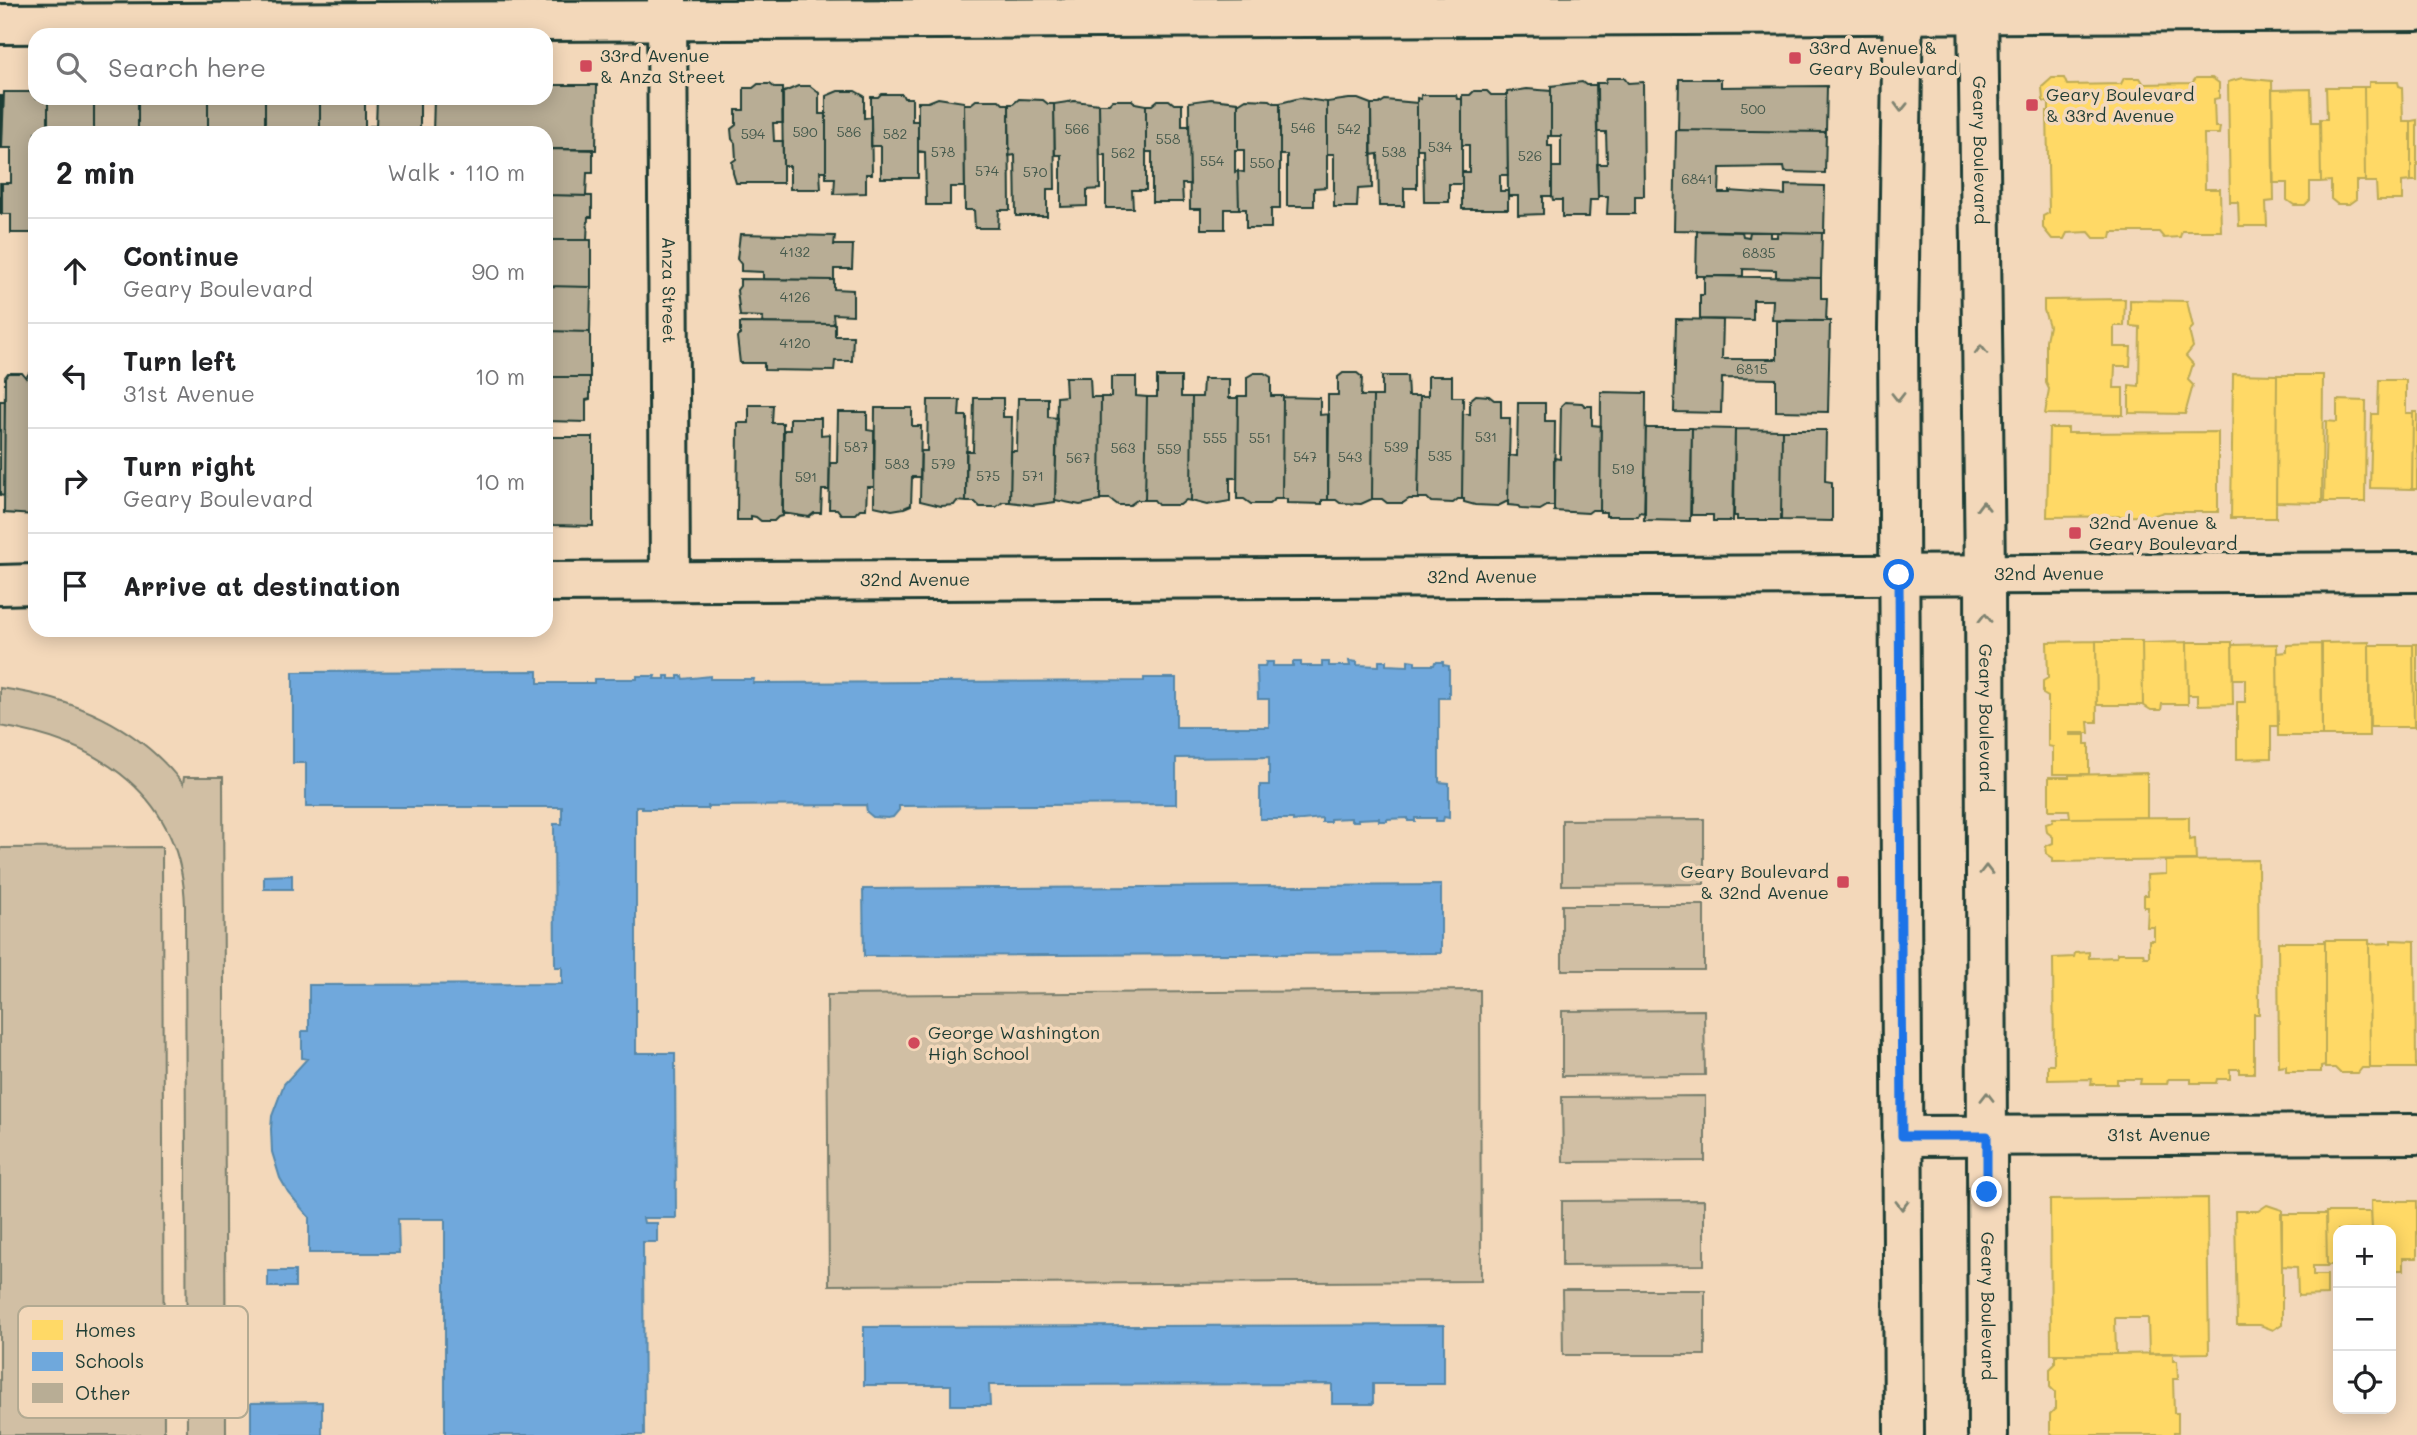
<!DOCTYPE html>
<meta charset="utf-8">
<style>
:root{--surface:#fff;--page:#f2f2f2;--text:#202124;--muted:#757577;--line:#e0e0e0}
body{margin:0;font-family:Mali,sans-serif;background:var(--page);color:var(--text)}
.controls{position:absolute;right:21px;bottom:21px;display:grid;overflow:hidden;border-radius:14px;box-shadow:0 4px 18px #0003}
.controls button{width:63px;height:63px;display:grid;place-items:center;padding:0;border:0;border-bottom:2px solid var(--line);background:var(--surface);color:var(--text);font:35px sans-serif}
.stop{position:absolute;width:21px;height:21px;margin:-16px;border:5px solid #1a73e8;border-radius:50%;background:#fff}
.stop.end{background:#1a73e8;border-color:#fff;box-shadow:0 2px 7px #0008}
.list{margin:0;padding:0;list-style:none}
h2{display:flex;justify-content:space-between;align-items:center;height:91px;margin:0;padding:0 28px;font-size:30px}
h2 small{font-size:23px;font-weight:400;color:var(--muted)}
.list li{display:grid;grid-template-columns:46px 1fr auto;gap:21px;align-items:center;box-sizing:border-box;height:105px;padding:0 28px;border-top:2px solid var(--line)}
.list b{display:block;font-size:26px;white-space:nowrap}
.list p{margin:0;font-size:23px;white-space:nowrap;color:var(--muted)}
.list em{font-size:23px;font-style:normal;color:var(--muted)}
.icon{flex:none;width:38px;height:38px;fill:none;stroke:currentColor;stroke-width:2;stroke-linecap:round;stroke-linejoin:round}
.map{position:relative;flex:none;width:2417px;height:1435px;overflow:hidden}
.search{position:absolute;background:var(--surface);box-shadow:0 4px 18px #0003;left:28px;top:28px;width:525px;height:77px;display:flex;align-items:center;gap:18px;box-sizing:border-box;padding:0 24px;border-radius:21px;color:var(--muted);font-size:26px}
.panel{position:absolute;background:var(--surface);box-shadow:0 4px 18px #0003;left:28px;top:126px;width:525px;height:511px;border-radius:21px}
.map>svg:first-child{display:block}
.green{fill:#d1bfa4;stroke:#787e6c;stroke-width:2}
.homes{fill:#ffd966;stroke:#bcaa57;stroke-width:2}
.schools{fill:#6fa8dc;stroke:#5788aa;stroke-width:2}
.building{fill:#b8ad95;stroke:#1f3d34;stroke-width:2}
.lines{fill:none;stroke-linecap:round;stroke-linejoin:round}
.minor-casing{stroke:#1f3d34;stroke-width:44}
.major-casing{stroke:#1f3d34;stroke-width:44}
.minor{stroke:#f3d8ba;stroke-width:38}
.major{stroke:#f3d8ba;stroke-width:38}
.oneway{stroke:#7e8370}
.route{stroke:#1a73e8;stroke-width:9}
.poi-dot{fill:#d1495b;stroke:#f3d8ba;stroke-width:2.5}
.labels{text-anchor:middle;stroke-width:7;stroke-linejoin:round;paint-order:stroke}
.number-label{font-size:14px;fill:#45594c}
.poi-label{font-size:18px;fill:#1f3d34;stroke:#f3d8ba;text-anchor:start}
.street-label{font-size:18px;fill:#1f3d34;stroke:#f3d8ba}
.key{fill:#f3d8ba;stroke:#b3aa92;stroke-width:2}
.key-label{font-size:19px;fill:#1f3d34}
</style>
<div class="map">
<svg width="2417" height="1435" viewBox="0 0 2417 1435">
<rect width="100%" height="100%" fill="#f3d8ba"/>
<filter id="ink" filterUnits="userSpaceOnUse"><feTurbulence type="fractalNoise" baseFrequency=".0143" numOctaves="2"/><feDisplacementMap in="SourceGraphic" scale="14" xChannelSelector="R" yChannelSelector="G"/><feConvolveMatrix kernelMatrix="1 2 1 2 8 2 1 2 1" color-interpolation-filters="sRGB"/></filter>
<g filter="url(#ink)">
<path class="green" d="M0,688C73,698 137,725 183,784L184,777H223L226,1435H187L185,906C182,796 100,742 0,726Z
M1704,819V884L1562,885V820Z
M162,847L164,1435H0V848Z
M1562,905H1704V970H1562Z
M1480,990L1481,1281L829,1285L827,995Z
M1704,1010L1705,1075L1562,1076V1011Z
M1705,1096V1161L1563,1162L1562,1097Z
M1704,1200V1265L1562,1266V1201Z
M1562,1290H1705V1355H1563Z"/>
<path class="homes" d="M2052,78H2064L2067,85L2121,84L2124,78H2140L2144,84L2192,83L2196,78H2212L2219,83V98L2214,99L2215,127H2220L2219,134H2204L2205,189H2220L2221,231H2182L2180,237L2164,238L2159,232H2112L2111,238H2094L2089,232L2067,233L2064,239H2052L2043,228V216L2049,213L2047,111H2049V103L2043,101L2042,87Z
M2242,78L2272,81L2274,201L2266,202L2267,226H2239L2238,202H2230L2228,82Z
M2369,82H2398L2399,86L2402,87L2403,121H2411V181L2402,182V200H2377L2376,182H2365L2364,87H2369Z
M2326,87H2364L2365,181H2356V199L2349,204H2337L2331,199V181L2321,182L2320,119H2327Z
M2311,89L2312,122H2320L2321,182H2310V200L2305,205H2294L2287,200V183H2273L2272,90Z
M2417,120V181H2411V121Z
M2125,299L2124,326H2114V347H2131L2130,366H2115L2114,388H2123V415L2045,414L2049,389L2046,383V340L2049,326L2044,310V300Z
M2130,300L2187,301L2193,327L2189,331L2193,347L2186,356L2193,364L2188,380L2193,385L2185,414L2129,413V385L2139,386L2140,327L2130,326Z
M2233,374L2277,375L2276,518H2231Z
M2277,375H2323L2322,503L2276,502Z
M2379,380H2406V413H2413L2412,489L2370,488L2372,414H2378Z
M2337,400L2366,401L2365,502H2324L2326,421L2337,422Z
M2413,412H2417V489H2412Z
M2049,428H2068V433L2218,432V512H2164L2152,516L2047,517Z
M2096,641L2097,722H2088L2089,733H2070V735H2085V744H2089V774H2053V747L2048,746V697L2043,694V681L2048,678L2047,642Z
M2096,641H2142L2143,705H2097Z
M2187,642H2232L2233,704L2198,705V695H2188Z
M2187,642L2188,704H2162L2161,710H2151L2143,705L2142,643Z
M2369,642V736H2322L2321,643Z
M2277,644L2278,726H2271V758L2237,759V702H2245V679H2233L2232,645Z
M2322,644V736H2278L2277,653L2287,652V645Z
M2413,644H2417V727H2414Z
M2369,645H2413L2414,727H2370Z
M2147,773V817L2070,818L2069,810H2049V777H2069V775Z
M2189,817V840L2195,839L2196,860L2053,862V858L2047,854L2046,846L2053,843V837L2047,832L2046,824L2052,822L2053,818Z
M2258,860L2259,1014H2254V1073H2240V1069H2230V1079H2217L2216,1083H2191V1079H2168L2167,1084H2140L2141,1079H2117V1084H2091L2092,1079L2048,1080V1065H2054L2053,958L2074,957L2075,953L2089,952V958L2117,957V953H2143L2144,957H2149V940H2154V927H2147L2148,907H2144V895H2148L2147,875L2166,874V861Z
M2325,940H2369L2370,1068H2362L2358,1073H2340L2335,1068H2325Z
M2391,940L2415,941L2416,1068H2370L2369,944L2391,943Z
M2278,942H2325V1066L2321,1067V1072H2286V1066L2279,1067Z
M2207,1198L2209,1353L2149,1354L2148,1318H2115L2116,1354H2051L2050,1200Z
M2371,1201H2417V1258H2403V1270H2391V1230H2372Z
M2267,1205L2282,1210V1324L2273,1330L2260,1325H2237L2235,1211H2258Z
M2326,1212H2371L2372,1230H2338V1265H2327Z
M2281,1214H2326L2327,1266H2313V1275H2327V1295L2298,1296L2297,1267L2282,1266Z
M2173,1353V1361H2177L2178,1379H2173L2174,1413H2178V1432H2174V1435H2053L2050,1432V1414L2055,1409V1392L2050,1387V1369L2055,1364V1355Z"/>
<path class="schools" d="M1408,660L1415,661V665H1434L1435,662H1443V665L1449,666V698H1439V782L1449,783V818L1444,817L1443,821H1436V818H1415V821H1408V818L1387,819V821H1379V818L1358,819V821H1351V818L1330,819V822H1322V818L1293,821V819H1260V785H1269V757L1176,758V804L899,806V810L893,817L888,818L873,817L867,812L866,805L708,806V809H642V806H636V1053H675L676,1218H643L644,1223H657V1242H643L644,1435H445V1219H398L399,1253H309V1217L288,1192L280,1178L272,1152L271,1129L272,1116L284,1084L307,1059L302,1058V1031H309V985L562,984V967H555L554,824H562V807H306V763H293V672L538,671V683H594V679H637V676H655L654,679H665V676H669V679H678V676H682L683,679L710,676V679H754L753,683L1144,681V678H1176V727H1269V699H1258L1257,666H1265L1266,662H1273V666H1293V662H1301V666H1322V662H1329V666H1350L1349,661L1357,662V665L1379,666V661H1386V665L1408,666Z
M292,875V889H264V876Z
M1441,885V953L864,956L863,889Z
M268,1271H295V1287H268Z
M1444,1325V1384H1373V1404H1332V1384L989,1385L990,1405H951V1385H864V1327Z
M322,1402V1435H251V1403Z"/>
<path class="building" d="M1607,78H1624L1628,83L1643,82L1644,196H1635V214H1607L1608,196H1598L1597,164H1607L1606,132H1597L1596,83H1605Z
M1679,79H1721V87L1827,86L1826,132L1678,130Z
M1582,82L1586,85H1597L1598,200H1590L1589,217H1562V200H1553L1552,196V167H1561V136H1551V86Z
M758,84H770L775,88H783V123H773L774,141H783V183H736L733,173L732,162L736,159L735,143L732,139L731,129L736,125V110H744V88H753Z
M546,85H597L596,150L546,149V133H433L434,98H546Z
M798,86H810L819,93V114H826V171H820L821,189H790V166H783L782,93Z
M1527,89L1551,91V136H1548V146H1552V196H1543V214L1518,215V196H1508L1507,92Z
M838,91H855L864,96V118L871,117L872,174H866V193L834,194L835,178H826V96Z
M1474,91H1487L1491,95H1507L1508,175H1500V191H1508V209H1462V172H1469V145H1462V95H1470Z
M4,92H35V98H48V133H35V233H11V214H2V183H11V148H2Z
M881,94H902L904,98H912V121H918V178H881V146H871V97H878Z
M1421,95H1456L1457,99H1462V184H1449V202H1424L1423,149H1417V98L1421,99Z
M0,96H2V148H0Z
M48,98H94V133H48Z
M94,98H138V133H94Z
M138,98H208V133H138Z
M208,98H265V133H208Z
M265,98H320V133H265Z
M324,98H365V133H320V102L324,101Z
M377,98H420V133H370V126H376Z
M938,98L964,102L965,187H950V205H926L925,152L918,151V102H928Z
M1300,98L1327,102V187L1314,188V206H1287V155H1280V103Z
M1019,99L1043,100L1048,104H1054L1055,189H1047V216H1016L1015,155L1009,156V104H1013Z
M1211,99L1238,102V150H1235V172L1238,171L1239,209H1225V229H1201V209H1190L1189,102Z
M1246,99L1270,100L1274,103H1280V209H1271V228H1246V209H1239L1238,171L1244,172V150H1238V104Z
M1349,99H1358L1371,104L1372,188L1358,189L1357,207H1334V154H1327V102Z
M976,100H999L1003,104H1009L1010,210H999L998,228H975L974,210H965L964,104H971Z
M1113,100H1132L1135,103L1146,105V190H1132L1133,208H1106V155H1100L1099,104H1109Z
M1158,100H1169L1174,104H1182V126H1189L1190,184H1182L1183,202H1152V152H1146V105H1152Z
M1385,100L1417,103V188H1404V206H1379L1378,154L1371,155V104H1379Z
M1074,101L1099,104L1100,189L1087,190V206L1061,207V155H1055L1054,104Z
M1676,130L1826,132L1825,173L1785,172L1784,167L1720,168L1719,193H1730V191L1785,195V185L1825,186L1824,233L1674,230Z
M546,149H593V173H587L586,196L546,195Z
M0,183H2V214H0Z
M546,195L592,196V217H588L587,240H546Z
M1697,231L1742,232L1743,236L1749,237L1750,232H1770V237H1777V232L1822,233L1821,278L1776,277V270L1743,269V276H1696Z
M740,234L835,236L834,245H853L852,269H834V280L763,279V272L741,271V264L737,259Z
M546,240H591V287L546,286Z
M1704,276L1821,278V298H1827L1826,321L1772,320L1773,300H1753V320L1700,319V295H1704Z
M740,279L834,280V289L853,290V315L833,314L834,324L762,323L763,317L740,316L737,290L740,286Z
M546,286L591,287L590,332L546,331Z
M1676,319L1723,320L1722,359H1777V321H1830L1828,412L1776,411V379L1722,378L1721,413L1674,412Z
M740,323L835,324V336H853L852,361H835L834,371L764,370V363H740L737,337L740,335Z
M546,331L590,332V377H546Z
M8,373H22L26,378L29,373H35V515L4,513L5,377Z
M1254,373H1264L1271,377V396H1283L1282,499H1275L1269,504H1251L1244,499H1237L1238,396H1247V377Z
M1343,373H1357L1362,377L1361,396H1373L1372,499L1361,504L1340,503L1336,500H1328V395H1338V377Z
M1382,376H1407L1408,396H1420L1418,499H1409L1403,503H1387L1382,499H1372L1373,396H1382Z
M1428,376H1452V397H1463L1462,499H1458L1453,503L1431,502L1427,498H1418L1420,396H1428Z
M546,377H590V399L586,400V422L546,421Z
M1065,377H1090L1091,397H1101L1100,501L1080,505L1055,500L1057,397L1066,396Z
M1111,377H1136V396L1147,397L1145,500H1137L1130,505H1118L1110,499H1100L1101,397H1111Z
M1157,377H1181V397H1192L1191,501L1186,500L1180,505H1158L1154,500H1145L1147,397H1157Z
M1203,379H1229V398H1238L1237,478H1230V501L1207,505L1191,501L1192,397H1202Z
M1601,392L1646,393L1645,513L1639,512L1638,516H1606V512H1600Z
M1476,395L1489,396L1494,400H1501V418H1510L1508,501L1498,506L1475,505L1464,502V499H1462L1463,413L1470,414V400Z
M1283,397L1320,398V415L1329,414L1328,500H1322V504L1287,503V499H1282Z
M974,398H1003V417H1012L1010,502H1003L996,507H980L975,502H966V451H973Z
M1018,398H1048V417L1057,418L1055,502L1033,505L1010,502L1011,451H1017Z
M928,400H960L959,416H967L966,502L957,501L954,505L941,506L920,501L921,451H927Z
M0,401H5L4,496L0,495Z
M1565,402L1582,403L1585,406H1592V425L1601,426L1600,510H1592L1588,513L1554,511V458L1560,459L1561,406Z
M1518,403H1545V421H1555L1554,506H1547L1540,510L1521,509L1518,506L1508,505L1509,455L1517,456Z
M749,405H773L772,423H783V516L778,517L774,521H761L756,517L751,516V520H737L738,423H749Z
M875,408H912V426H921L920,477H912L911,505L904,508L892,510L874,506Z
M838,412H867V430L874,431V487H867L866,509H860L855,514H841L837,509H829L830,463H837Z
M790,418H821V435L830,434L829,490H822L821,513H814L809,517L782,513L784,430H790Z
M1646,428H1692L1690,521L1644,520Z
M1692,428L1735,429L1733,521H1713V515H1691Z
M1735,429L1782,430L1781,520H1737V516H1734Z
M1782,430H1826L1825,481L1832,482V521L1781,520Z
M547,437H593V526L553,525L546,522Z
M546,443H547L546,527Z"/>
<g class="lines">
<defs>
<g id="minor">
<path id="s1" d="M667,0L670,581"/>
<path d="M0,24L2417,11"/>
<path id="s2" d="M546,582L2417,572"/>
<path d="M0,585L35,584"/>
<path id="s3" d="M1902,1136L2417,1134"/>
</g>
<g id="major">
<path d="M1903,0L1898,328L1904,1435"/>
<path id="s4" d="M1978,0L1985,575L1988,1435"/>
</g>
</defs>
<use href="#minor" class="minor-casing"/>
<use href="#major" class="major-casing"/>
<use href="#minor" class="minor"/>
<use href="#major" class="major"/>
</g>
<defs><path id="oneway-chevron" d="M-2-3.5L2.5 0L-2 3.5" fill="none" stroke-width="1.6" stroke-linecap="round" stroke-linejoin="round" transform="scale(1.75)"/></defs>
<g class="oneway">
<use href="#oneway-chevron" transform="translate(1901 107) rotate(91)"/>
<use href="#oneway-chevron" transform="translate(1981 350) rotate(-91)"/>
<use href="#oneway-chevron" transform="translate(1898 397) rotate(90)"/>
<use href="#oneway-chevron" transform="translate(1983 506) rotate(-91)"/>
<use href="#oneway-chevron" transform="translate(1985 618) rotate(-90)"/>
<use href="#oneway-chevron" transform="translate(1986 870) rotate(-90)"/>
<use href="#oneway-chevron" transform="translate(1987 1097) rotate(-90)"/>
<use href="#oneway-chevron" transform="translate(1902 1205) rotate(90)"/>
</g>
</g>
<g class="lines" filter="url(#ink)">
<path class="route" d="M1899,575L1902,1136H1987V1192"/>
</g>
<g class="poi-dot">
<rect x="1788" y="51" width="14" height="14" rx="3.5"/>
<rect x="579" y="59" width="14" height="14" rx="3.5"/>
<rect x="2025" y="98" width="14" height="14" rx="3.5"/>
<rect x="2068" y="526" width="14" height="14" rx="3.5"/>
<rect x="1836" y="875" width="14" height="14" rx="3.5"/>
<circle cx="914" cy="1043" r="7"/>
</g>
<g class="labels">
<g class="number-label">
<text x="1753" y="114">500</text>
<text x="1303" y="133">546</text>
<text x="1077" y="134">566</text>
<text x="1349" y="134">542</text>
<text x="805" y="137">590</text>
<text x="849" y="137">586</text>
<text x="753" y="139">594</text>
<text x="895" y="139">582</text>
<text x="1168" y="144">558</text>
<text x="1440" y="152">534</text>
<text x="943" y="157">578</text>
<text x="1394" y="157">538</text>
<text x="1123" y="158">562</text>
<text x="1530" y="161">526</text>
<text x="1212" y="166">554</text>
<text x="1262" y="168">550</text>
<text x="987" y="176">574</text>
<text x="1035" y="177">570</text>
<text x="1697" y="184">6841</text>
<text x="795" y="257">4132</text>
<text x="1759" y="258">6835</text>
<text x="795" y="302">4126</text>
<text x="795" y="348">4120</text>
<text x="1752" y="374">6815</text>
<text x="1486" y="442">531</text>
<text x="1215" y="443">555</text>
<text x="1260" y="443">551</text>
<text x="856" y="452">587</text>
<text x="1396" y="452">539</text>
<text x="1123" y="453">563</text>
<text x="1169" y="454">559</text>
<text x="1440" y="461">535</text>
<text x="1305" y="462">547</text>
<text x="1350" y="462">543</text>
<text x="1078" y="463">567</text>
<text x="897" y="469">583</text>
<text x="943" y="469">579</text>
<text x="1623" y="474">519</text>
<text x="988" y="481">575</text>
<text x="1033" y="481">571</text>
<text x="806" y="482">591</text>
</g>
<g class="poi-label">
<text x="1809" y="54">33rd Avenue &amp;<tspan x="1809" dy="21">Geary Boulevard</tspan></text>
<text x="600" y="62">33rd Avenue<tspan x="600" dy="21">&amp; Anza Street</tspan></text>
<text x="2046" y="101">Geary Boulevard<tspan x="2046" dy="21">&amp; 33rd Avenue</tspan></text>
<text x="2089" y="529">32nd Avenue &amp;<tspan x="2089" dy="21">Geary Boulevard</tspan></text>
<text x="1829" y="878" text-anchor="end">Geary Boulevard<tspan x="1829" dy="21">&amp; 32nd Avenue</tspan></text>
<text x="928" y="1039">George Washington<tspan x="928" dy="21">High School</tspan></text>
</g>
<g class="street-label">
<text dy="6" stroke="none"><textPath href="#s4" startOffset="150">Geary Boulevard</textPath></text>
<text dy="6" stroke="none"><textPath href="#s1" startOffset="290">Anza Street</textPath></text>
<text dy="6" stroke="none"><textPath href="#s2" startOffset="1503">32nd Avenue</textPath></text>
<text dy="6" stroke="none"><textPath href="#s2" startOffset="936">32nd Avenue</textPath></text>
<text dy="6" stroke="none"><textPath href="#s2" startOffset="369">32nd Avenue</textPath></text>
<text dy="6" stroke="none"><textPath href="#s4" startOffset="718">Geary Boulevard</textPath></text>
<text dy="6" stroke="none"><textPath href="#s3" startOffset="257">31st Avenue</textPath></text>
<text dy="6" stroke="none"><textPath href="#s4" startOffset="1306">Geary Boulevard</textPath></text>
</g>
</g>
<rect x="18" y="1306" width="230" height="112" rx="10" class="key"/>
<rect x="32" y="1320" width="31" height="20" fill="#ffd966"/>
<rect x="32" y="1352" width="31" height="19" fill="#6fa8dc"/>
<rect x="32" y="1383" width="31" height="20" fill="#b8ad95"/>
<g class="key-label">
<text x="75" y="1337">Homes</text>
<text x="75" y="1368">Schools</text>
<text x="75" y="1400">Other</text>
</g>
</svg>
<div class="controls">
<button>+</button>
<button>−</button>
<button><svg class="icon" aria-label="locate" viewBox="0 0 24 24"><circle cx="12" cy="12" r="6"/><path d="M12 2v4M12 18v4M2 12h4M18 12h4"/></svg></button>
</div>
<div class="stop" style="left:1899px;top:575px"></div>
<div class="stop end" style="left:1987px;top:1192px"></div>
<div class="search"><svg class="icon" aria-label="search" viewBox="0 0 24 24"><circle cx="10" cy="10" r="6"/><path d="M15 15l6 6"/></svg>Search here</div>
<section class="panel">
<h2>2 min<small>Walk · 110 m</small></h2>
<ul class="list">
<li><svg class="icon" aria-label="ahead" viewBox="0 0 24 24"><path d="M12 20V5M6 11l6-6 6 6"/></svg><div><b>Continue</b><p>Geary Boulevard</p></div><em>90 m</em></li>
<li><svg class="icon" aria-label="left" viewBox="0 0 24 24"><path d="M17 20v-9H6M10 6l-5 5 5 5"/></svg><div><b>Turn left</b><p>31st Avenue</p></div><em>10 m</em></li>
<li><svg class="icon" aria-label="right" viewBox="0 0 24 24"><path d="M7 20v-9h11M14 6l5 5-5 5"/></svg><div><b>Turn right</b><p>Geary Boulevard</p></div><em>10 m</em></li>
<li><svg class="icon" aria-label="arrive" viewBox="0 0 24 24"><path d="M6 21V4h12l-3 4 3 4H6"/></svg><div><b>Arrive at destination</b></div></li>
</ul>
</section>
</div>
